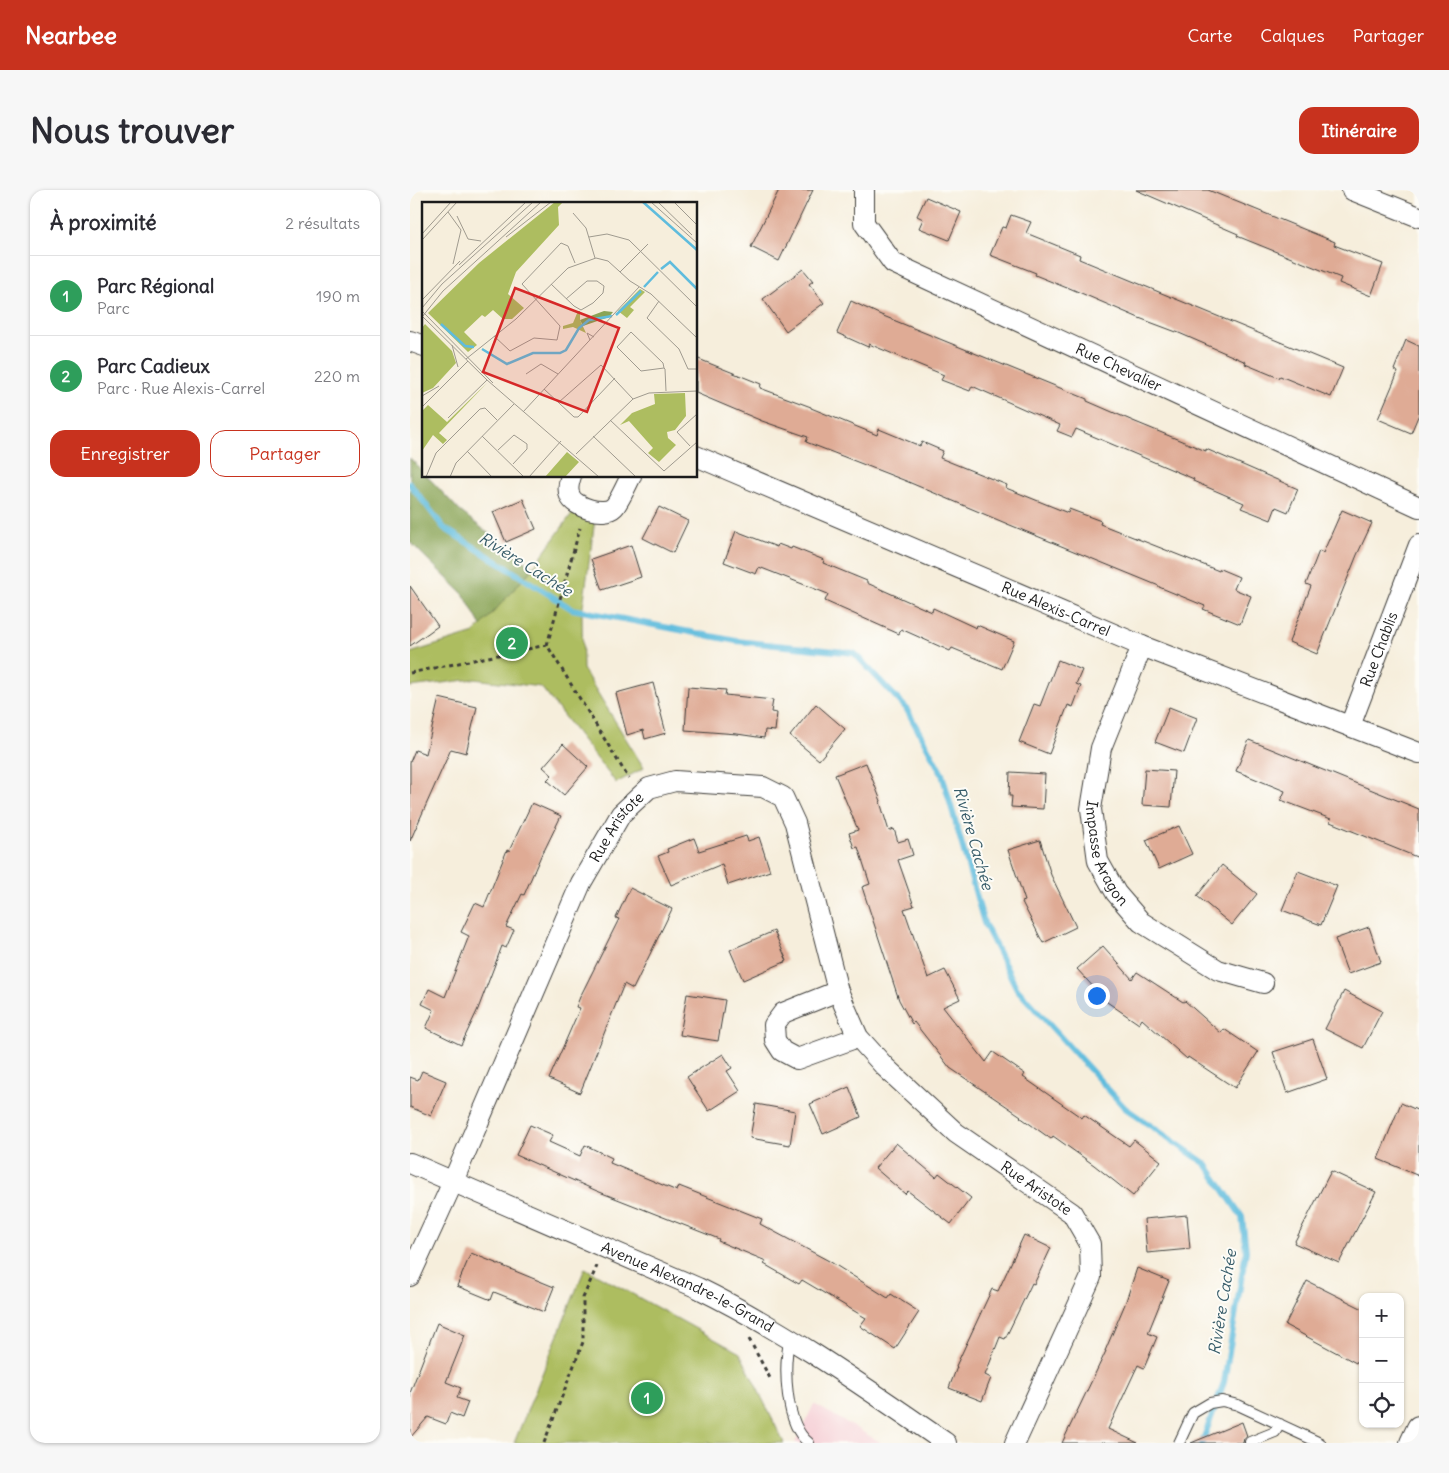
<!DOCTYPE html>
<html lang="fr">
<meta charset="utf-8">
<style>
:root{--surface:#fff;--page:#f7f7f7;--text:#2b2b33;--muted:#7c7c81;--line:#e1e1e2;--accent:#c8321e}
body{margin:0;font-family:Delius,sans-serif;background:var(--page);color:var(--text)}
.controls{position:absolute;right:15px;bottom:15px;display:grid;overflow:hidden;border-radius:10px;box-shadow:0 1px 4px #0004}
.controls button{width:45px;height:45px;display:grid;place-items:center;padding:0;border:0;border-bottom:1px solid var(--line);background:var(--surface);color:var(--text);font:25px sans-serif}
.you{position:absolute;left:686px;top:805px;width:18px;height:18px;margin:-12px;border:4px solid #fff;border-radius:50%;background:#1a73e8;box-shadow:0 0 0 8px #1a73e833}
.badge{display:grid;place-items:center;width:32px;height:32px;border-radius:50%;background:var(--accent);color:#fff;font-size:16px;font-weight:700}
.pin{position:absolute;translate:-50% -50%;border:2px solid #fff;box-shadow:0 1px 5px #0006}
.list{margin:0;padding:0;list-style:none}
h2{display:flex;justify-content:space-between;align-items:center;height:65px;margin:0;padding:0 20px;font-size:21px}
h2 small{font-size:16px;font-weight:400;color:var(--muted)}
.list li{display:grid;grid-template-columns:32px 1fr auto;gap:15px;align-items:center;box-sizing:border-box;height:80px;padding:0 20px;border-top:1px solid var(--line)}
.list b{display:block;font-size:19px;white-space:nowrap}
.list p{margin:0;font-size:16px;white-space:nowrap;color:var(--muted)}
.list em{font-size:16px;font-style:normal;color:var(--muted)}
.actions{display:flex;gap:10px;padding:15px 20px}
.actions a{flex:1;padding:11px 0;border:1px solid var(--accent);border-radius:15px;text-align:center;font-size:18px;color:var(--accent)}
.actions .main{background:var(--accent);color:#fff}
.icon{flex:none;width:28px;height:28px;fill:none;stroke:currentColor;stroke-width:2;stroke-linecap:round;stroke-linejoin:round}
.map{position:relative;flex:none;width:1009px;height:1253px;overflow:hidden;border-radius:15px}
header{display:flex;align-items:center;gap:30px;box-sizing:border-box;height:70px;padding:0 25px;background:var(--accent);color:#fff}
header strong{font-size:24px}
nav{display:flex;gap:28px;margin-inline-start:auto;font-size:18px}
.intro{display:flex;align-items:center;justify-content:space-between;box-sizing:border-box;height:120px;padding:0 30px}
h1{margin:0;font-size:35px}
.button{padding:12px 22px;border-radius:15px;background:var(--accent);color:#fff;font-size:18px;font-weight:700}
main{display:flex;gap:30px;padding:0 30px}
aside{flex:1;background:var(--surface);border-radius:15px;box-shadow:0 1px 4px #0004}
.map>svg:first-child{display:block}
.built{fill:#f6cfd6}
.green{fill:#adbd60;stroke:#646c3e}
.forest{fill:#8aa456;stroke:#536039}
.lines{fill:none;stroke-linecap:round;stroke-linejoin:round}
.stream{stroke:#5fbcdd;stroke-width:6}
.building{fill:#dfab95}
.service-casing{stroke:#3d3c39;stroke-width:12}
.minor-casing{stroke:#3d3c39;stroke-width:22}
.tertiary-casing{stroke:#3d3c39;stroke-width:26}
.path{stroke:#3d3c39;stroke-width:3;stroke-dasharray:4 4;stroke-linecap:butt}
.service{stroke:#fff;stroke-width:10}
.minor{stroke:#fff;stroke-width:20}
.tertiary{stroke:#fff;stroke-width:24}
.labels{text-anchor:middle;stroke-width:4;stroke-linejoin:round;paint-order:stroke}
.street-label{font-size:15px;fill:#1c1c1c;stroke:#fdfcf7}
.water-label{font-size:16px;font-style:italic;fill:#375c69;stroke:#fdfcf7}
.inset-river{fill:none;stroke:#5fbcdd;stroke-width:2.5}
.inset-road{fill:none;stroke:#9f9a8f;stroke-width:1}
.view{fill:#d62828;fill-opacity:0.15;stroke:#d62828;stroke-width:2.5}
.inset-edge{fill:none;stroke:#1c1c1c;stroke-width:2.5}
</style>
<header>
<strong>Nearbee</strong>
<nav><a>Carte</a><a>Calques</a><a>Partager</a></nav>
</header>
<div class="intro"><h1>Nous trouver</h1><a class="button">Itinéraire</a></div>
<main>
<aside>
<h2>À proximité<small>2 résultats</small></h2>
<ul class="list">
<li><span class="badge" style="background:#2e9e5b">1</span><div><b>Parc Régional</b><p>Parc</p></div><em>190 m</em></li>
<li><span class="badge" style="background:#2e9e5b">2</span><div><b>Parc Cadieux</b><p>Parc · Rue Alexis-Carrel</p></div><em>220 m</em></li>
</ul>
<div class="actions"><a class="main">Enregistrer</a><a>Partager</a></div>
</aside>
<div class="map">
<svg width="1009" height="1253" viewBox="0 0 1009 1253">
<rect width="100%" height="100%" fill="#fdfcf7"/>
<filter id="ink" filterUnits="userSpaceOnUse"><feTurbulence type="fractalNoise" baseFrequency=".02" numOctaves="2"/><feDisplacementMap in="SourceGraphic" scale="10" xChannelSelector="R" yChannelSelector="G"/><feConvolveMatrix kernelMatrix="1 2 1 2 8 2 1 2 1" color-interpolation-filters="sRGB"/></filter>
<filter id="wash" filterUnits="userSpaceOnUse"><feTurbulence type="fractalNoise" baseFrequency=".0096" numOctaves="4" result="noise"/><feDisplacementMap in="SourceGraphic" scale="20" xChannelSelector="R" yChannelSelector="G"/><feGaussianBlur stdDeviation="1.12" result="paint"/><feColorMatrix in="noise" values="0 0 0 0 0 0 0 0 0 0 0 0 0 0 0 0 0 1.4 0 .05"/><feComposite in="paint" operator="in"/></filter>
<g filter="url(#wash)">
<rect width="100%" height="100%" fill="#f6eedc"/>
<path class="built" d="M404,1214L472,1253H385Z"/>
<path class="green" d="M165,319L186,322L172,424L173,479L234,578L206,593L131,497L64,489L0,497V463L64,443L123,378Z
M175,1078L330,1163L374,1253H104Z"/>
<path class="forest" d="M0,268L14,283V286H17L50,321L123,378L71,436L54,405L0,352Z"/>
<g class="lines">
<path class="stream" d="M0,294L34,338L162,419L326,451L444,463L496,518L532,584L574,733L607,799L715,918L796,974L832,1027L836,1061L814,1192L792,1253"/>
</g>
<g id="blocks">
<path class="building" d="M369,0H403L369,71L341,57Z
M726,0H798L925,52L924,55L973,74L961,106L929,93L931,88L827,46L828,44Z
M516,7L551,22L539,50L509,38L513,29L507,26Z
M601,25L621,32L616,43L670,65L669,69L933,178L921,207L870,186L869,188L835,174L836,172L769,143L729,128L657,97V98L625,85L626,83L580,65L592,37L596,38Z
M393,79L403,91L399,94L414,113L376,141L353,109Z
M441,111L471,125L677,209V211L723,231L796,261V259L888,299L878,322L866,317L861,330L831,318L834,313L783,291L784,289L666,239L662,247L647,241L650,235L562,196L560,201L531,190L534,185L459,154L458,157L427,143Z
M996,150L1009,156V224L1001,243L968,229L988,182L984,180Z
M286,168L351,194L350,198L401,217V218L467,245L469,239L510,256L512,252L533,261L530,268L597,295L596,298L658,323L659,319L691,331L690,334L809,381L810,379L829,387L824,399L841,406L830,434L793,419L795,416L749,397V396L600,335L496,291L396,252L398,247L352,231L286,203Z
M113,309L126,339L96,352L83,322Z
M249,317L278,331L263,363L233,348Z
M932,320L962,333L947,365L907,464L879,452L901,396L896,394L909,361L913,363Z
M326,341L367,357L368,354L381,359L382,357L414,370L413,373L457,391V393L522,422L523,418L566,438L567,435L604,451L592,479L542,458L540,461L491,439L489,444L415,411L418,404L349,377L346,384L314,372Z
M221,355L231,387L192,400L181,369Z
M0,396L28,436L0,456Z
M648,470L672,480L666,494L671,496L663,517L658,515L639,564L609,552L624,514L630,516Z
M243,493L256,543L235,549L233,540L217,545L206,503Z
M278,497L316,500L315,505L363,510L361,522L367,523L365,541L355,540L354,548L327,544L275,540Z
M29,508L67,517L56,563L41,559L0,651V572L5,560L16,564Z
M406,514L435,539L409,570L380,546Z
M759,517L787,528L774,563L745,552Z
M839,550L1009,619V668L920,632L921,629L871,610L875,601L826,581Z
M153,554L178,577L154,605L137,590L142,585L133,577Z
M456,573L471,611L470,612L479,641L484,639L488,652L498,649L503,665L488,670L504,716L494,719L518,788L535,780L550,809L533,817L576,872L583,862L615,884L613,887L672,928L674,925L719,956L724,950L751,971L723,1006L684,975L643,946L641,949L610,927L611,926L540,878L504,832L502,834L489,810L452,697L460,694L448,657L444,658L439,643L448,640L425,585Z
M735,579L764,581L761,617L732,615Z
M600,582L635,584L633,619L601,617L602,606H599Z
M122,613L151,626L134,661H133L114,705L112,704L96,737L104,740L96,758L92,756L68,819L51,855L16,838L24,820L12,814L19,799L35,807L59,746L51,742L65,713L74,717L97,660L99,661Z
M769,636L782,664L749,679L736,650Z
M336,646L338,651L349,647L360,681L318,695L312,674L261,695L248,666L258,662L257,659L284,648L289,661Z
M630,650L641,685L666,737L633,753L612,712L615,711L598,660Z
M812,675L847,704L822,735L787,706Z
M888,681L927,696L911,735L872,720Z
M220,698L262,719L223,799L214,794L170,903L139,889L170,818L166,817L170,807L209,729L206,728Z
M959,737L971,772L938,784L925,749Z
M364,741L377,771L333,790L320,760Z
M693,756L722,789L727,782L773,812L775,811L811,843L814,839L848,862L825,898L778,867L777,869L732,829L729,834L697,812L667,779Z
M934,801L972,821L953,858L915,839Z
M277,804L315,810L308,851L270,845Z
M903,849L917,889L877,903L863,862Z
M313,864L322,878L317,881L330,901L299,921L277,887Z
M12,881L36,891L21,926L0,917V887L8,890Z
M439,897L451,927L413,944L400,914Z
M991,913L1009,921V986L968,969Z
M346,914L385,921L380,955L340,948Z
M120,935L143,945L139,952L170,966L175,955L202,968L200,973L267,1001L269,996L352,1029L350,1034L419,1071L478,1108L481,1104L509,1122L485,1159L450,1136L456,1128L392,1090L389,1094L354,1074L356,1071L308,1051L309,1049L187,1001L106,965Z
M486,953L526,987L529,983L561,1008L541,1034L498,1001L495,1004L465,978Z
M921,981L966,1002L929,1073L884,1053Z
M777,1025L780,1059L737,1063L734,1029Z
M614,1045L641,1058L624,1094L622,1093L595,1149L590,1147L575,1185L581,1188L572,1211L539,1198L547,1177L546,1176L582,1099L588,1101Z
M61,1063L144,1097L134,1122L84,1102L81,1110L47,1096Z
M727,1078L759,1091L738,1143L747,1147L734,1178L728,1175L698,1239L728,1253H652L696,1161H695L715,1114Z
M897,1091L953,1119V1160L946,1173L875,1135Z
M27,1133L55,1145L36,1192L51,1198L47,1208L58,1212L52,1228L40,1223L36,1234L18,1227L0,1248V1203Z
M832,1232L837,1246L834,1248L833,1253H781Z"/>
</g>
</g>
<g filter="url(#ink)">
<use href="#blocks" fill-opacity="0" stroke="#3d3c39" stroke-width="1"/>
<g class="lines">
<defs>
<path id="service" d="M380,1148C373,1176 375,1235 399,1253
M840,1252L865,1242L870,1234
M769,1253L783,1223L800,1213L812,1211L828,1215L910,1253"/>
<g id="minor">
<path id="s1" d="M454,0V33L483,73L1009,317"/>
<path d="M942,0L1009,27"/>
<path d="M0,151L14,156"/>
<path id="s2" d="M286,266L732,456L1009,563"/>
<path d="M161,286C159,292 157,300 160,306C164,317 194,327 204,317C209,312 217,294 221,286"/>
<path id="s3" d="M732,456L691,558L681,619L688,671L706,703L731,732L808,780L853,793"/>
<path id="s4" d="M940,536L1009,355"/>
<path d="M428,801L373,823L364,835L365,850L372,861L387,869L448,847"/>
<path id="s5" d="M0,973L288,1098C376,1141 456,1198 536,1253"/>
<path id="s6" d="M0,1086L38,1003L171,693L211,624L239,598L265,591L353,597L373,607L385,633L428,801L448,847L475,877L546,943L662,1023L680,1054L681,1087L605,1253"/>
</g>
<path id="tertiary" d="M1002,1253L1009,1238"/>
</defs>
<use href="#service" class="service-casing"/>
<use href="#minor" class="minor-casing"/>
<use href="#tertiary" class="tertiary-casing"/>
<path class="path" d="M137,455L170,338
M0,483L137,455L219,589
M339,1149L361,1190
M134,1253L173,1152V1108L187,1076"/>
<use href="#service" class="service"/>
<use href="#minor" class="minor"/>
<use href="#tertiary" class="tertiary"/>
</g>
</g>
<g class="labels">
<g class="street-label">
<text dy="5" stroke="none"><textPath href="#s1" startOffset="331">Rue Chevalier</textPath></text>
<text dy="5" stroke="none"><textPath href="#s2" startOffset="391">Rue Alexis-Carrel</textPath></text>
<text dy="5" stroke="none"><textPath href="#s4" startOffset="82">Rue Chablis</textPath></text>
<text dy="5" stroke="none"><textPath href="#s6" startOffset="495">Rue Aristote</textPath></text>
<text dy="5" stroke="none"><textPath href="#s3" startOffset="219">Impasse Aragon</textPath></text>
<text dy="5" stroke="none"><textPath href="#s6" startOffset="1171">Rue Aristote</textPath></text>
<text dy="5" stroke="none"><textPath href="#s5" startOffset="304">Avenue Alexandre-le-Grand</textPath></text>
</g>
<g class="water-label">
<text transform="translate(116 374) rotate(32)" y="6">Rivière Cachée</text>
<text transform="translate(564 648) rotate(74)" y="6">Rivière Cachée</text>
<text transform="translate(812 1112) rotate(-81)" y="6">Rivière Cachée</text>
</g>
</g>
<g transform="translate(12 12)">
<rect width="275" height="275" fill="#f6eedc"/>
<path d="M133,0H141L136,5L137,23L94,70L86,92L102,106L90,117H81L71,108L63,115L60,113L42,130L55,143L46,150L6,111L57,61ZM218,87L223,90L208,105L212,108L205,116L196,109ZM156,109H158V118L164,131L151,125L141,127V124L151,121ZM3,122L30,149L34,161L11,186L0,191V126ZM65,181L17,231L25,238L21,242L11,233L0,249V209L6,203L25,220ZM263,191L264,214L253,228L245,230L246,236L254,243L237,260L226,251L231,246L207,219L198,223L210,211L233,202L232,192ZM145,250L157,260L143,275H123Z" fill="#adbd60"/>
<path d="M182,109L191,110L187,115L161,124L158,118Z" fill="#8aa456"/>
<path class="inset-river" d="M221,0L275,48M239,67L248,60L275,87M222,85L236,70M194,113L219,89M19,122L43,144L52,145M60,147L85,162L111,151H138L144,148L157,126L167,118L190,114"/>
<path class="inset-road" d="M229,0L275,41M236,0L270,33M252,0L275,23M26,10L39,28L31,62M151,11L164,26L173,56M35,14L46,37L59,39M0,32L29,0M84,35L129,0M167,35L185,32L207,38L275,105M0,38L35,0M37,63L104,0M198,70L226,42M129,82L152,104L159,108L171,101L181,91L182,84L175,79H165L144,97M0,98L38,59M237,99L225,116L257,147L266,167H275M0,106L20,82L111,0M0,109L71,181M0,114L65,178L177,275M0,115L21,89L119,0M72,134L88,149L112,136L135,138L138,124L100,82L139,41L146,44L153,61M168,138L165,131L172,135M30,143L36,165M44,157L94,117L146,66L174,56L186,59L208,79L229,92L275,136M242,166L219,169L195,145L209,130L241,161L242,166L243,167L244,189M104,172L119,162L136,172M122,187L152,215H156L193,176M0,194L17,184M137,200L179,163L211,197M0,205L46,159M101,210L217,85M26,216L65,178M188,218L242,269L275,240M60,234L102,275M171,234L214,275M268,244L255,230L275,212M76,248L92,233L105,242V247L91,262M45,249L70,275M154,252L211,197L227,191L275,189M4,275L14,251L58,207L63,206L75,218M28,275L34,261L92,202M107,275L139,239"/>
<path class="view" d="M93,86L197,126L165,210L61,170Z"/>
<rect width="275" height="275" class="inset-edge"/>
</g>
</svg>
<div class="controls">
<button>+</button>
<button>−</button>
<button><svg class="icon" aria-label="locate" viewBox="0 0 24 24"><circle cx="12" cy="12" r="6"/><path d="M12 2v4M12 18v4M2 12h4M18 12h4"/></svg></button>
</div>
<div class="you"></div>
<div class="pin badge" style="left:237px;top:1208px;background:#2e9e5b">1</div>
<div class="pin badge" style="left:102px;top:453px;background:#2e9e5b">2</div>
</div>
</main>
